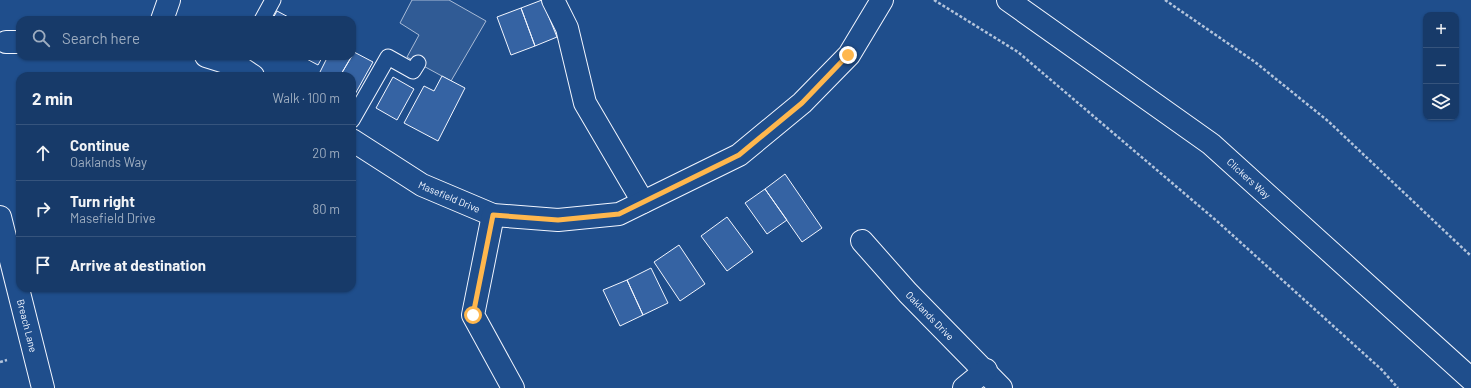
<!DOCTYPE html>
<meta charset="utf-8">
<style>
:root{--surface:#173a69;--page:#244571;--text:#f1f3f6;--muted:#9eadc0;--line:#36547d}
body{margin:0;font-family:Barlow,sans-serif;background:var(--page);color:var(--text)}
.controls{position:absolute;right:12px;top:12px;display:grid;overflow:hidden;border-radius:8px;box-shadow:0 1px 3px #0004}
.controls button{width:36px;height:36px;display:grid;place-items:center;padding:0;border:0;border-bottom:1px solid var(--line);background:var(--surface);color:var(--text);font:20px sans-serif}
.stop{position:absolute;width:12px;height:12px;margin:-9px;border:3px solid #ffb74d;border-radius:50%;background:#fff}
.stop.end{background:#ffb74d;border-color:#fff;box-shadow:0 1px 4px #0008}
.list{margin:0;padding:0;list-style:none}
h2{display:flex;justify-content:space-between;align-items:center;height:52px;margin:0;padding:0 16px;font-size:17px}
h2 small{font-size:13px;font-weight:400;color:var(--muted)}
.list li{display:grid;grid-template-columns:26px 1fr auto;gap:12px;align-items:center;box-sizing:border-box;height:56px;padding:0 16px;border-top:1px solid var(--line)}
.list b{display:block;font-size:15px;white-space:nowrap}
.list p{margin:0;font-size:13px;white-space:nowrap;color:var(--muted)}
.list em{font-size:13px;font-style:normal;color:var(--muted)}
.icon{flex:none;width:22px;height:22px;fill:none;stroke:currentColor;stroke-width:2;stroke-linecap:round;stroke-linejoin:round}
.map{position:relative;flex:none;width:1471px;height:388px;overflow:hidden}
.search{position:absolute;background:var(--surface);box-shadow:0 1px 3px #0004;left:16px;top:16px;width:340px;height:44px;display:flex;align-items:center;gap:10px;box-sizing:border-box;padding:0 14px;border-radius:12px;color:var(--muted);font-size:15px}
.panel{position:absolute;background:var(--surface);box-shadow:0 1px 3px #0004;left:16px;top:72px;width:340px;height:220px;border-radius:12px}
.map>svg:first-child{display:block}
.built{fill:#305b95;stroke:#a8bbd7}
.building{fill:#3563a3;stroke:#f2f6ff}
.lines{fill:none;stroke-linecap:round;stroke-linejoin:round}
.lane-casing{stroke:#f2f6ff;stroke-width:17}
.street-casing{stroke:#f2f6ff;stroke-width:24}
.primary-casing{stroke:#f2f6ff;stroke-width:24}
.path{stroke:#b3c4dc;stroke-width:2.5;stroke-dasharray:3 2;stroke-linecap:butt}
.lane{stroke:#1f4e8c;stroke-width:15}
.street{stroke:#1f4e8c;stroke-width:22}
.primary{stroke:#1f4e8c;stroke-width:22}
.route{stroke:#ffb74d;stroke-width:5}
.labels{text-anchor:middle;stroke-width:3;stroke-linejoin:round;paint-order:stroke}
.street-label{font-size:10px;fill:#f2f6ff;stroke:#1f4e8c}
</style>
<div class="map">
<svg width="1471" height="388" viewBox="0 0 1471 388">
<rect width="100%" height="100%" fill="#1f4e8c"/>
<path class="built" d="M412,0H449L486,21L451,81L407,57L419,35L400,23Z"/>
<path class="building" d="M542,0L557,37L535,46L521,8Z
M521,8L535,46L511,55L497,17Z
M277,11L294,20H272Z
M354,52L373,62L354,96L352,95V76H340Z
M301,56H323L318,65Z
M328,56H352L340,76H318Z
M442,76L465,88L438,141L404,123L424,86L434,91Z
M393,77L414,89L397,120L376,108Z
M785,174L822,228L802,242L765,189Z
M765,189L787,220L767,234L745,203Z
M727,217L753,252L727,271L701,236Z
M679,245L705,284L680,301L654,262Z
M651,268L668,303L643,315L627,280Z
M627,280L643,315L620,326L603,290Z"/>
<g class="lines">
<defs>
<path id="lane" d="M262,20L273,0
M352,120L388,57L413,71L418,63"/>
<g id="street">
<path d="M553,0L567,28L585,103L643,202"/>
<path d="M162,20L169,0"/>
<path d="M6,42H20"/>
<path d="M206,56L238,66L253,76"/>
<path id="s1" d="M352,140L422,185L493,215L558,220L619,214L739,155L802,103L849,55L882,0"/>
<path d="M493,215L473,315L513,388"/>
<path id="s2" d="M0,217L43,388"/>
<path id="s3" d="M862,241L908,293L1001,388"/>
<path d="M964,388L986,370"/>
</g>
<g id="primary">
<path id="s4" d="M1008,0L1211,144L1471,379"/>
</g>
</defs>
<use href="#lane" class="lane-casing"/>
<use href="#street" class="street-casing"/>
<use href="#primary" class="primary-casing"/>
<path class="path" d="M934,0L1018,52L1218,222L1382,370L1398,388
M1165,0L1255,62L1328,121L1471,256
M0,362L7,360"/>
<use href="#lane" class="lane"/>
<use href="#street" class="street"/>
<use href="#primary" class="primary"/>
</g>
<g class="lines">
<path class="route" d="M473,315L493,215L558,220L619,214L739,155L802,103L848,55"/>
</g>
<g class="labels">
<g class="street-label">
<text dy="4" stroke="none"><textPath href="#s4" startOffset="300">Clickers Way</textPath></text>
<text dy="4" stroke="none"><textPath href="#s1" startOffset="113">Masefield Drive</textPath></text>
<text dy="4" stroke="none"><textPath href="#s3" startOffset="101">Oaklands Drive</textPath></text>
<text dy="4" stroke="none"><textPath href="#s2" startOffset="112">Breach Lane</textPath></text>
</g>
</g>
</svg>
<div class="controls">
<button>+</button>
<button>−</button>
<button><svg class="icon" aria-label="layers" viewBox="0 0 24 24"><path d="M12 4l9 5-9 5-9-5zM3 14l9 5 9-5"/></svg></button>
</div>
<div class="stop" style="left:473px;top:315px"></div>
<div class="stop end" style="left:848px;top:55px"></div>
<div class="search"><svg class="icon" aria-label="search" viewBox="0 0 24 24"><circle cx="10" cy="10" r="6"/><path d="M15 15l6 6"/></svg>Search here</div>
<section class="panel">
<h2>2 min<small>Walk · 100 m</small></h2>
<ul class="list">
<li><svg class="icon" aria-label="ahead" viewBox="0 0 24 24"><path d="M12 20V5M6 11l6-6 6 6"/></svg><div><b>Continue</b><p>Oaklands Way</p></div><em>20 m</em></li>
<li><svg class="icon" aria-label="right" viewBox="0 0 24 24"><path d="M7 20v-9h11M14 6l5 5-5 5"/></svg><div><b>Turn right</b><p>Masefield Drive</p></div><em>80 m</em></li>
<li><svg class="icon" aria-label="arrive" viewBox="0 0 24 24"><path d="M6 21V4h12l-3 4 3 4H6"/></svg><div><b>Arrive at destination</b></div></li>
</ul>
</section>
</div>
